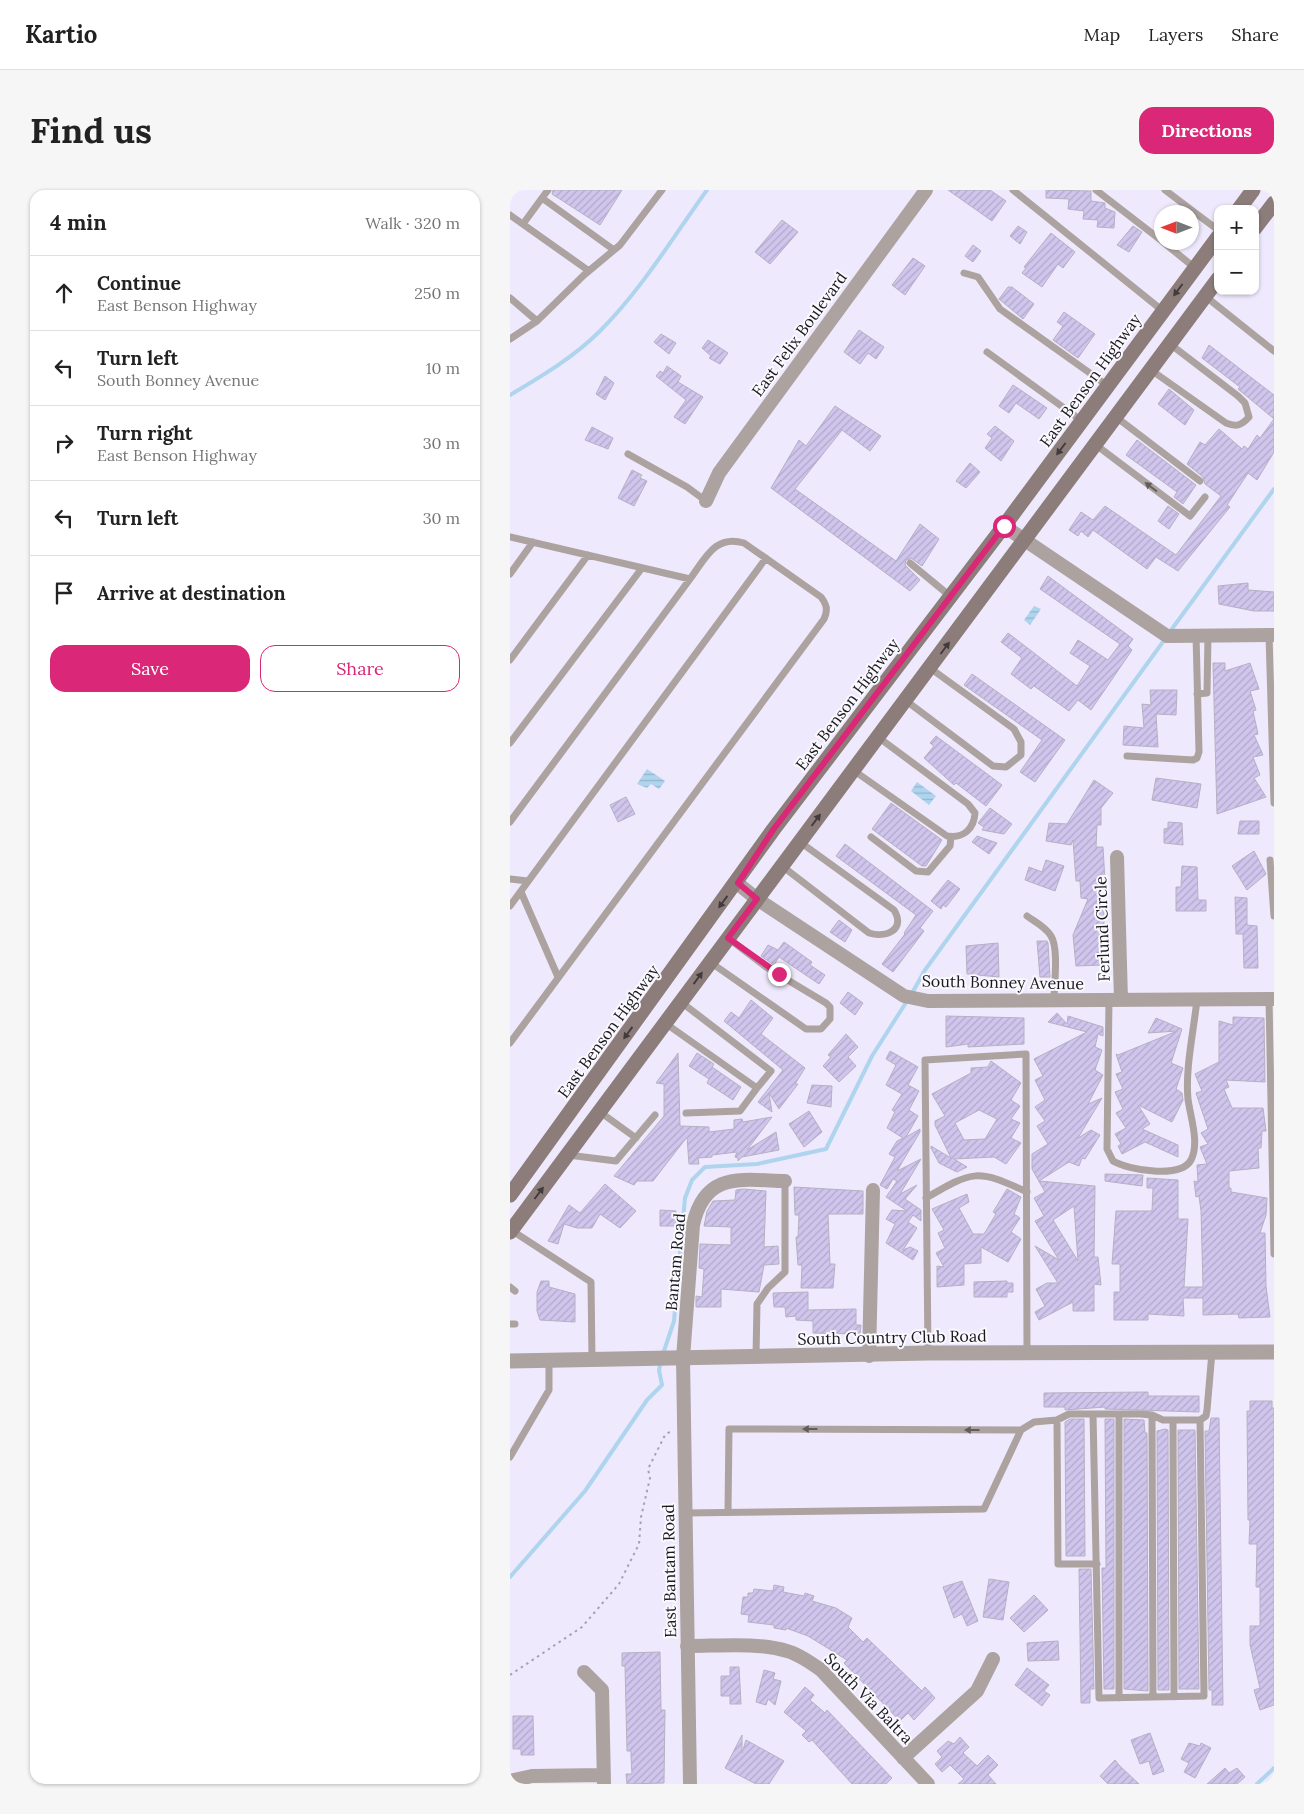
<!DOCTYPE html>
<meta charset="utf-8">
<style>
:root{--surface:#fff;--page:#f6f6f6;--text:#222;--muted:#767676;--line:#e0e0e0;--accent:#db2777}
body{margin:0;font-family:Lora,serif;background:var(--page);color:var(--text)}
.controls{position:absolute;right:15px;top:15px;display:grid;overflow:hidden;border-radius:10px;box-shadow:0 1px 4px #0004}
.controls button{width:45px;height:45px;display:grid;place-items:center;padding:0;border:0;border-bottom:1px solid var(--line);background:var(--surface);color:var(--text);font:25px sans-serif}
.compass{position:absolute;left:644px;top:15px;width:45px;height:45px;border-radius:50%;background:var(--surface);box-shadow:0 1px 4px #0004;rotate:270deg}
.stop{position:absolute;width:15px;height:15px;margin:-11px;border:4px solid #db2777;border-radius:50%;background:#fff}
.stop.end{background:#db2777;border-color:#fff;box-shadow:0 1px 5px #0008}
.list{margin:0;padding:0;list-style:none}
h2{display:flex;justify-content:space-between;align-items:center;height:65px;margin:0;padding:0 20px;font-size:21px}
h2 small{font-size:16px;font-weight:400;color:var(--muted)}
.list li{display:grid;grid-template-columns:32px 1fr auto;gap:15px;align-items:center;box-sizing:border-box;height:75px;padding:0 20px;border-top:1px solid var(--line)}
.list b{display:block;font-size:19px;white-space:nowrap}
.list p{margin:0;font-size:16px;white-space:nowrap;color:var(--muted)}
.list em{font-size:16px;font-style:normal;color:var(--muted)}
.actions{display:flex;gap:10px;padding:15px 20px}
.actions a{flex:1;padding:11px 0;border:1px solid var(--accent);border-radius:15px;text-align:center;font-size:18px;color:var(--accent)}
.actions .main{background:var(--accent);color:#fff}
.icon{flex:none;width:28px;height:28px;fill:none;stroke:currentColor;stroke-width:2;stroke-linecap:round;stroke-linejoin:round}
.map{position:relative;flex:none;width:764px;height:1594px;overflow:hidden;border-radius:15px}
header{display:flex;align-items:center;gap:30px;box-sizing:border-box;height:70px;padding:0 25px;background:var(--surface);border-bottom:1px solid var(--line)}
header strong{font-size:24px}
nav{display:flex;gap:28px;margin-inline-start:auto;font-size:18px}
.intro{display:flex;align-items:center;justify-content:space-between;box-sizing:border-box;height:120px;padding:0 30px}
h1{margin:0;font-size:35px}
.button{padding:12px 22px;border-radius:15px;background:var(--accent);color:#fff;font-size:18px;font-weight:700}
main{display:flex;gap:30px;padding:0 30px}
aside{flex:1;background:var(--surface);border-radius:15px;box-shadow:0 1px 4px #0004}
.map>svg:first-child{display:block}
.water{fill:url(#water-rules)}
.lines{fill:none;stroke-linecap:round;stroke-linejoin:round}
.stream{stroke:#aed4ee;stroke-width:4}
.building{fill:url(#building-hatch);stroke:#b6b0c3;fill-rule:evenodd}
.path{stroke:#a6a1b1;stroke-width:2;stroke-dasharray:2.5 4;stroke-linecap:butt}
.service{stroke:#aca29f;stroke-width:7}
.minor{stroke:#aca29f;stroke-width:14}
.tertiary{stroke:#aca29f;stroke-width:15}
.secondary{stroke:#8c7d7a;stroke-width:15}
.oneway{fill:#413b3e}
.oneway2{fill:#625c5e}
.route{stroke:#db2777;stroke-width:6}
.labels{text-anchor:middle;stroke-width:4;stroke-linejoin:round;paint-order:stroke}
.street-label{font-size:16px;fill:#19171e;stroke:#faf9fd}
</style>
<header>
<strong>Kartio</strong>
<nav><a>Map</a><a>Layers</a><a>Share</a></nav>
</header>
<div class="intro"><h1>Find us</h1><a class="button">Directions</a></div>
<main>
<aside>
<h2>4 min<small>Walk · 320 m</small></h2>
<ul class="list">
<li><svg class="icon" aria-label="ahead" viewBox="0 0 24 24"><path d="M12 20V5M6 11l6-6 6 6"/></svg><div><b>Continue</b><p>East Benson Highway</p></div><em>250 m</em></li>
<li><svg class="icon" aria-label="left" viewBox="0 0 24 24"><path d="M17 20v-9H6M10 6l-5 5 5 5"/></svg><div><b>Turn left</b><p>South Bonney Avenue</p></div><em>10 m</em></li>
<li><svg class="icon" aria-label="right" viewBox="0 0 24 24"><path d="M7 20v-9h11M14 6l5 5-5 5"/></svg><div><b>Turn right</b><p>East Benson Highway</p></div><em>30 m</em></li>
<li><svg class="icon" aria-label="left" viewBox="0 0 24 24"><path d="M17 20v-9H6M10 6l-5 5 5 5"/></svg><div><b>Turn left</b></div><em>30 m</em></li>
<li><svg class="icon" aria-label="arrive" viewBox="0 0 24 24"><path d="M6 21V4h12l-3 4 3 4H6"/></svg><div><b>Arrive at destination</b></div></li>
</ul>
<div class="actions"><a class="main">Save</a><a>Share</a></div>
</aside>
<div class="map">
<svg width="764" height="1594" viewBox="0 0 764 1594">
<defs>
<pattern id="water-rules" width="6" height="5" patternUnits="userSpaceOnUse" patternTransform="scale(1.25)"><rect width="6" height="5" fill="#aed4ee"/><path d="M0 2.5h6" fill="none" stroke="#95b5cc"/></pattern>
<pattern id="building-hatch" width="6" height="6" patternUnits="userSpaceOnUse" patternTransform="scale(1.25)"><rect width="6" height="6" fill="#d0c5ec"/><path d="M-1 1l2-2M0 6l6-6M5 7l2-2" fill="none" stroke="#b2a8ca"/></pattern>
</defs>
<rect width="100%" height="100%" fill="#efe9fd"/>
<path class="water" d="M524,416L531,419L520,435L514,430Z
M137,579L155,591L149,599L141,594L137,598L127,594Z
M407,592L426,606L419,615L401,601Z"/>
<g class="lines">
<path class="stream" d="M0,205C32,186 64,167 90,141C132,99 163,47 197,0
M659,443L764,299
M401,805L415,780L655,449
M153,1164L164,1131L175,1008L182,990L195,977L247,974L316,959L362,866L397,811
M0,1387L75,1301L137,1210L152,1195L149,1180L151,1171
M747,1594L764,1578"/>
</g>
<path class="building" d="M43,0H112L90,35L42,4Z
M438,0H480L496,11L482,31Z
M536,0L581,1V11L595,13V18L605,22L604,38L587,37L588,30L573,29L574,21L558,19L559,9L536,8Z
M272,30L288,42L260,74L245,62Z
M508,36L517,42L510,54L500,46Z
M623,36L632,42L619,62L607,55Z
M541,43L565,62L553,78L548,74L532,97L512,83L516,78L514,77Z
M463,55L471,61L463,72L455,66Z
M403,68L415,76L395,105L382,95Z
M498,97H502L524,114L513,129L489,109Z
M554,122L585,144L568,168L543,150L553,136L547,132Z
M349,140L374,157L366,169L358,163L350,174L334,162Z
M151,144L166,153L159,164L144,152Z
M198,150L218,163L210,174L199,168L201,166L192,158Z
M699,155L764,205V229L728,199L730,197L692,168Z
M157,176L171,186L168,192L193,207L175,234L164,227L176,210L146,186L150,181L153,183Z
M95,186L104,193L95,210L86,204Z
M503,195L537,218L529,229L506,213L499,223L489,216Z
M659,199L684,220L675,235L648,214Z
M325,216L371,246L360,261L332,240L285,299L386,371L410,334L429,349L412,376L401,368L396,370L395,375L410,390L400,401L261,298L289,250L296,256Z
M764,229V262L747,290L738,283L717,315L720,317L668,381L646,367L637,379L583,340L578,347L571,341L568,346L559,340L571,322L583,330L595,316L666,365L711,306L695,294L693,287L677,274L690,252L695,255L709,239L732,259L734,256L738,259L747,245L750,248Z
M485,236L504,251L491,271L475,258L482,248L477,244Z
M82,237L103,248L98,259L75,250Z
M627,250L686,295L673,314L664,307L667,302L616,265Z
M460,273L470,282L456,298L446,291Z
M122,280L132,285L130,288L137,291L124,316L108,308Z
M658,316L669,324L659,339L648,331Z
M538,386L623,449L618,456L622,460L581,520L568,510L559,521L524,496L521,499L501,484L512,468L491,452L498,443L567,496L580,476L560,463L568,450L598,470L610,454L530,399Z
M738,393V400L764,402V421H744L709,414L708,396Z
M703,473H715V481L740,473L749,499L740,501L746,520L743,521L748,544L744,545L753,565L743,567L750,585L744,588L756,607L707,624Z
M462,484L555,550L525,592L510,582L532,550L454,495Z
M640,500H667L666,525L646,524L648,557L613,555L614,536L634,538L632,514L641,515Z
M426,546L492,595L476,616L446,593L444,595L414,568L424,556L420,553Z
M646,588L691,594L687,618L642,610Z
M584,590L603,603L591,618V635H587L586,657H593L595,691H588L594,725L593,775L566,776L563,745L578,709L571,708L570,691H566L563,650L561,655L536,651L539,633L557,634Z
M116,607L125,624L108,632L100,615Z
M381,613L432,650L416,676H412L362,639Z
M480,618L502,634L494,644L472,640L474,637L468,633Z
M730,631H749V644H728Z
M658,632L672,633L673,655L654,653V639L658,638Z
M467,646L487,653L479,664L462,652Z
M335,654L423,721L410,738L414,741L383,782L372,774L395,744L394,743L406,725L326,666Z
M744,661L756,684L737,700L722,676Z
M536,670L554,676L545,701L515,690L519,677L532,682Z
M672,676L687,677L688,710H696V721H666V697H671Z
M438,690L450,699L436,717L433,715L431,719L421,711Z
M725,707L737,708V735L747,736L748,778H734L733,744H726Z
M329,730L342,740L335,752L320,742Z
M527,751H537L538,753L540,787H530Z
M274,752L302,772L300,775L315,785L309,794L269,767L264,775L251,766L258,755L268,760Z
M488,753L489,787L457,784L456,756Z
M338,802L353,813L345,825L330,813Z
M241,810L263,828L251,844L295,878L285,894H288L269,919L259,903L262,922L248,912L273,880L214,831L221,822L229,828Z
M547,823L557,834L558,826L593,837V846L588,844L585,857L592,860L585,880L593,885L578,914L592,908L568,948L581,940L590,945L575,969L572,968L569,976L559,972L529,991L585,996L584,1067H588L591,1095L584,1094V1121H563V1112L529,1130L525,1122L535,1116L526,1099L537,1093H548L525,1056L549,1070L525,1031L534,1026L524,1008L535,1002L522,979V964L538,954L527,936L535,931L525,917L535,910L525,890L533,886L524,869L577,842L538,832ZM564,1016L568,1071L543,1030Z
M436,826L514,828V854L458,857V854L436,857Z
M723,827L754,828L755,892L716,890L719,897L714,899L722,918H753L756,941H752L751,958H748L749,978L719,981V998H721V1002L757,1008L756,1025L750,1043H755L756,1096L760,1127L729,1128L728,1124L693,1125V1108H673L674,1126L638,1124V1130H604V1102H610V1074H602L606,1021H642L643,998H637V988L668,990V1029H678L674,1097H693L691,1021L689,1006L686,1007L684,991L688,992L687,975L697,974L690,957L698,954L691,943L698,939L686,903L692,901L685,884L709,872V831L723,835Z
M646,828L672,839L661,873L673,878L666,899L672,903L673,910L662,932L628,915L640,934L632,939L668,955V967L635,952L612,964L608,956L611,954L605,944L616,938L606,923L613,919L605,902L613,899L606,884L612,882L606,864L608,865L667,841L638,843Z
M336,844L348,857L338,867L346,876L329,892L313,876L321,867L318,865Z
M380,861L408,877L398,895L409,901L399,920L408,926L396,947L410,939V942L387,981L411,969L390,1004L407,995L395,1009L411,1020V1031L403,1025L398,1032L407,1038L393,1060L400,1057L408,1061L403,1070L376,1053L385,1034L376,1029L382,1020L397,1021L376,1007L387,991L383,989L377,999L370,995L385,967L379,964L387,951L393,948L377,938L385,922L382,920L392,904L376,895L386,875L376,869Z
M168,863L170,936L199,937V942L224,939V930L232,929L233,932L262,927L237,960L266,942L269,960L232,967L228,971V968L225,967L227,962L202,965V967L188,968L189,974H179L177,947L143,991H127L124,995L104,986L154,926V894L146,893Z
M187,863L204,874L202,877L231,897L223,910L197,893L199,889L179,876Z
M481,871L511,893L501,910L510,916L501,929L510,933L501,948L511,953L496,974L484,967L444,969L457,977L447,982L429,973L421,958V956L441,968L425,935V931L435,926L422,904L461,883V878L478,877ZM469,920L487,929L475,949L454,950L445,933Z
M302,895L322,896L321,917L297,913Z
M299,921L312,942L294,957L279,934Z
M595,984L633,985L632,996L595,991Z
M95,994L126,1021L110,1038L90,1024L82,1038H67L54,1034L48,1054L38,1051L59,1015L70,1023Z
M284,997L353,1001V1024H318L320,1074H325L323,1098H291L292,1075H288L286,1047H288L289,1025H285Z
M234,999L256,1001L254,1057L268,1056L269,1074L254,1075L249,1102L211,1099V1117H186V1106L192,1107L194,1079L189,1078L190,1054L221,1055V1037L194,1036L197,1021L203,1011L225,1010L226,1000Z
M497,999L511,1007L504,1024L510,1028L501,1042L511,1049L498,1072L471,1057V1073L454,1074V1095L427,1097V1076L434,1077L426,1063L435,1058L428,1043L434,1040L422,1019L457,1004L459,1012L449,1018L463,1044H474L486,1024L483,1022Z
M150,1020L166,1021V1036H150Z
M31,1091H39V1097L65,1104V1132L30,1130L27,1121V1102Z
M497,1091V1093H503V1102H497V1107H464V1092Z
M298,1102V1120L346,1119V1135H351L350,1144L303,1143V1131L286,1130V1126L276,1127L275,1117H264L263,1103Z
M638,1202V1206H689V1222L595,1219V1217L555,1220V1217H534V1203Z
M740,1211H762V1218H764V1515L750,1520L744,1500L750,1498L740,1455V1436H750V1397H746L747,1354H739L740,1330H738L737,1221H740Z
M701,1228H709L713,1515H702V1500H699L695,1241H699Z
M560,1229H574L575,1366H556L555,1232Z
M595,1229H604V1499H594L592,1378H596Z
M614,1229L634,1230L635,1243H637L638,1501L614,1499Z
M655,1239L658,1240L659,1500H648L647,1241Z
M668,1240H685L689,1499H669Z
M569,1379H581L584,1499H580V1513H571Z
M479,1389L499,1392L493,1430L473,1427Z
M452,1391L468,1431L457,1436L452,1424L444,1428L433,1397Z
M264,1395L274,1397L273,1402L294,1406L295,1403L304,1406L302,1411L326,1418L342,1428L338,1437L353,1452L357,1448L412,1501L415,1497L425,1508L404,1530L398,1523L390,1531L334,1473L337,1470L298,1446L276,1438V1440L264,1438V1435L238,1432L239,1425L231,1424L233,1407H238V1403H243L244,1399L263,1401Z
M524,1405L538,1420L514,1442L500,1428Z
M548,1451L549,1470L518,1471L517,1453Z
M150,1462L151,1520H155L154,1593L117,1594L116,1584H122L121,1566V1561H117L115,1476H112V1463Z
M220,1477H229L231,1514H220V1506H211V1486H220Z
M517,1478L539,1495L534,1501L540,1505L532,1516L505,1495Z
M254,1480L265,1483L263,1489L271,1491L265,1515L258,1509L256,1515L246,1512Z
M295,1497L304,1505L300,1510L315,1523L317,1520L382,1588L376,1594H342L302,1550L299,1552L292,1545L296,1541L274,1522Z
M3,1526H23L24,1565H11V1559H3Z
M640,1543L654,1581L643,1585L639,1571L630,1574L621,1550Z
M232,1545V1563L236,1550L274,1571L259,1594H246L215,1578Z
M450,1547L459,1557L453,1563L467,1576L478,1565L488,1575L478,1585L486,1594H448L454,1589L440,1575L432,1582L425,1574L432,1567L427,1561L438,1551L444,1554Z
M679,1553L690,1556L691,1553L701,1558L685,1588L674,1582L679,1573L671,1569Z
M605,1570L609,1575L629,1594H598L590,1586Z
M715,1578L719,1583L727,1578L735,1587L727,1594H697Z"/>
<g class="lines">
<path class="path" d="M0,1485L72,1437L109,1394L129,1354L131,1327L140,1288L138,1279L155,1245L161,1241"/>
<path class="service" d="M38,0L32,8L104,60
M503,0L653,121
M586,0L652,51
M655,0L708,40
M0,25L79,81
M13,34L32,8
M653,52L685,78
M454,83L468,87L490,119L598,196
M695,106L764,161
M0,108L27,131
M0,149L27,131L74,85L110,55L152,0
M477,162L572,231
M641,180L716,233C726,237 731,236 739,227L735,213L728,206L660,154
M606,227L690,291
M586,255L680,326L695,307
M118,264L177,297L196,311
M0,347L180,389C195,369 205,344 234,353L311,407C317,415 318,420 314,429L0,853
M400,373L440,406
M0,384L23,352
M759,445L764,613
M0,470L78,365
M687,504L697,503L698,445
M395,510L483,576L496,577L511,565V552L504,539L420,478
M0,553L132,378
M617,566L683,570L687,568L689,562L686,445
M343,580L437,646C454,649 464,638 465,623L458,614L368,547
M0,632L180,389
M361,647L406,681L418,682L440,656L441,647
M760,670L764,726
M272,676L359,743C376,748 396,740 384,720L290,652
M0,689L18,691
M11,702L48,787
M0,716L256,368
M517,726C525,732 536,737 541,746C549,758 544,796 544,810
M200,772L296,839H311L320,829V817L316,813L256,777L218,748
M759,809L764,1064
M599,810L597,959L603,971C618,980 671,989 681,970C690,953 680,926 678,909C675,878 684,840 687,809
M155,833L247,898L261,881L171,812
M90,922L126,948
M176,923L230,921L247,898
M58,965L106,971L145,925
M416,1008C464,980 467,979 517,1002
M1,1040L81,1092L82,1169
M0,1097L5,1101
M0,1134H5
M418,1163L415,870L516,864L517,1162
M246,1166L247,1114L258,1098L275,1082V991
M583,1224L589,1508L694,1506L690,1230
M609,1224V1508
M642,1225L643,1507
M547,1230L548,1374H587
M663,1230L664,1507
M0,1267L39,1200V1171
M218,1321L219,1239L511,1240
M175,1323L474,1319L511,1240L524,1232L547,1230L559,1224H630L642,1225L653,1230H690L696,1226L697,1220L702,1162"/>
<path class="minor" d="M196,311L209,283L416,0
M494,336L657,446L764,445
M607,667L611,810
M227,693L247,709L394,806L418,811L764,809
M359,1166L363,1000
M177,1456C210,1456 246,1452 277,1461C289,1464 301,1473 311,1480L418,1594
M74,1482L92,1500L94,1594
M393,1568L467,1501L483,1469
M0,1591L22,1586L94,1585
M180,1594L173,1168L183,1035C195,981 231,990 275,991"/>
<path class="tertiary" d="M0,1171L418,1163L764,1162"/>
<path class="secondary" d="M729,19L743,0
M745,38L764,13
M0,1005L263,640L494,336L708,47
M0,1042L708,89"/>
</g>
<defs><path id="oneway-solid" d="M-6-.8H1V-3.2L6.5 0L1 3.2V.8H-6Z" transform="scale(1.25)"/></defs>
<g class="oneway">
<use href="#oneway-solid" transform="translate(668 100) rotate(127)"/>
<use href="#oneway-solid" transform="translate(551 259) rotate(127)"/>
<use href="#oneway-solid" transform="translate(435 458) rotate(-53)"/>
<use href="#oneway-solid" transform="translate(306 630) rotate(-53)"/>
<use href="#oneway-solid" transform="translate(213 712) rotate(126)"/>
<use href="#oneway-solid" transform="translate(188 788) rotate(-54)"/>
<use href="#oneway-solid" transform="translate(118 843) rotate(126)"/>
<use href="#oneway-solid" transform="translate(29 1003) rotate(-53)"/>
</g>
<g class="oneway2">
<use href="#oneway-solid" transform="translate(641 297) rotate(-143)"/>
<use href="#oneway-solid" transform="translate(300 1239) rotate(-180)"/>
<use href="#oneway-solid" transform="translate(462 1240) rotate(-180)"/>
</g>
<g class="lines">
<path class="route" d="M269,784L218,748L247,709L228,693L263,640L494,336"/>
</g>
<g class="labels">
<g class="street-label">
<text transform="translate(289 144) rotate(-54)" y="6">East Felix Boulevard</text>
<text transform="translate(580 190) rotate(-54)" y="6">East Benson Highway</text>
<text transform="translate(337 514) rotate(-53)" y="6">East Benson Highway</text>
<text transform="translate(592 739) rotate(-92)" y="6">Ferlund Circle</text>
<text transform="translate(493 792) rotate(1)" y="6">South Bonney Avenue</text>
<text transform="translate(98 841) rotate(-54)" y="6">East Benson Highway</text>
<text transform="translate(165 1072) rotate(-85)" y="6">Bantam Road</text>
<text transform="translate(382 1147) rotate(-1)" y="6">South Country Club Road</text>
<text transform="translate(159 1381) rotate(-91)" y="6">East Bantam Road</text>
<text transform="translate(359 1508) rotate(46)" y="6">South Via Baltra</text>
</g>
</g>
</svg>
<div class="controls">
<button>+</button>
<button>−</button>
</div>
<svg class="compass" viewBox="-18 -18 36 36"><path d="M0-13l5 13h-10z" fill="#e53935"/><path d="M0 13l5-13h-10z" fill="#767676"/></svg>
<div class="stop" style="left:494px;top:336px"></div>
<div class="stop end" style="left:269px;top:784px"></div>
</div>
</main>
